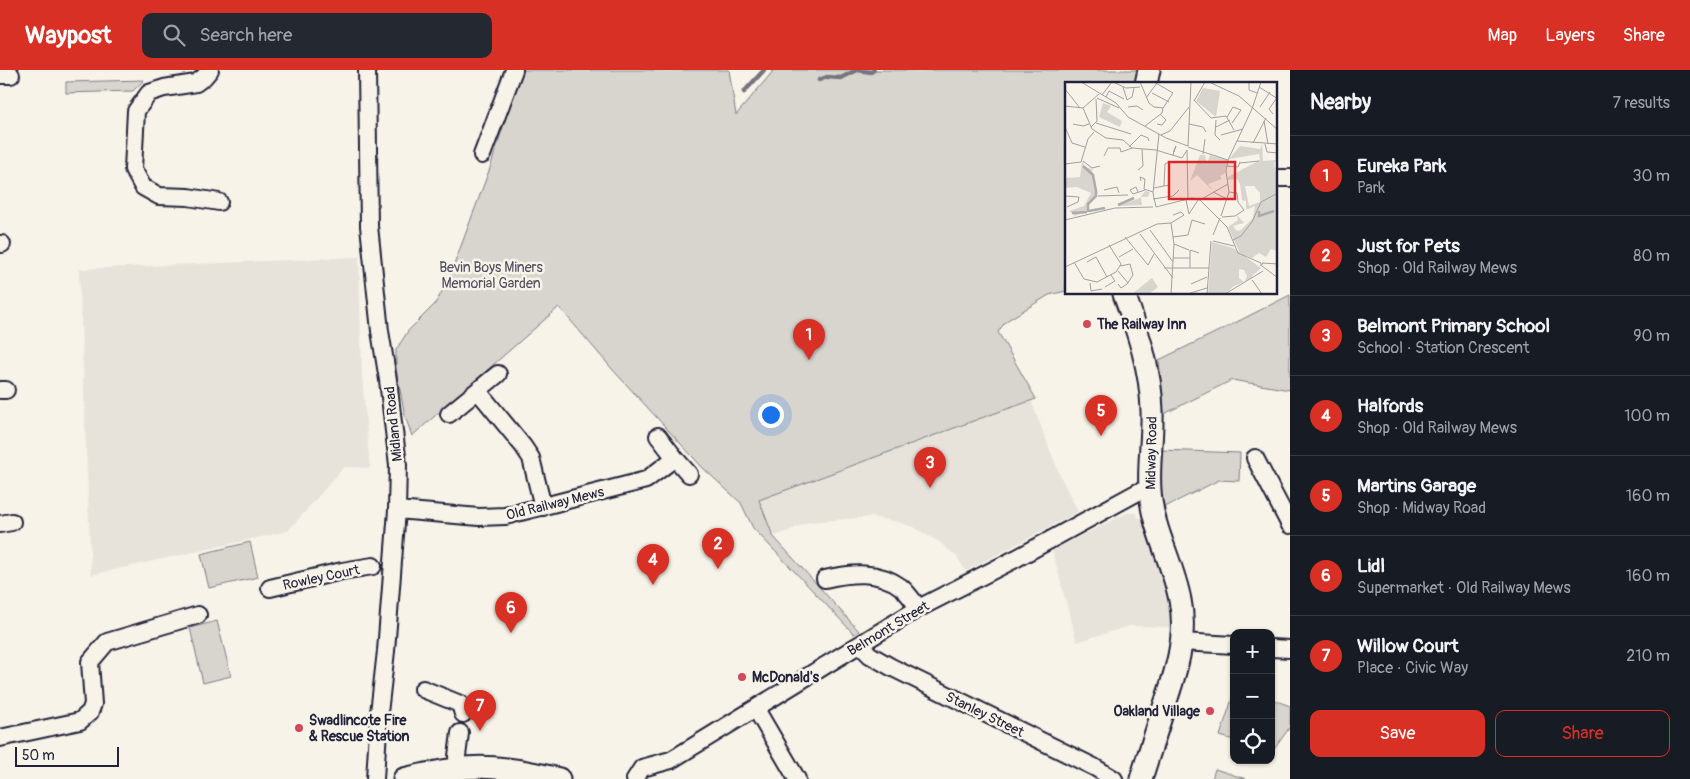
<!DOCTYPE html>
<meta charset="utf-8">
<style>
:root{--surface:#171b24;--page:#242831;--text:#f1f3f6;--muted:#9ea1a6;--line:#363941;--accent:#d93025}
body{margin:0;font-family:Pangolin,sans-serif;background:var(--page);color:var(--text)}
.controls{position:absolute;right:15px;bottom:15px;display:grid;overflow:hidden;border-radius:10px;box-shadow:0 1px 4px #0004}
.controls button{width:45px;height:45px;display:grid;place-items:center;padding:0;border:0;border-bottom:1px solid var(--line);background:var(--surface);color:var(--text);font:25px sans-serif}
.scale{position:absolute;left:15px;bottom:12px;width:104px;box-sizing:border-box;padding-left:5px;border:2px solid #22223b;border-top:0;font-size:14px;line-height:18px;white-space:nowrap;color:#22223b;-webkit-text-stroke:4px #f7f3e8;paint-order:stroke}
.you{position:absolute;left:770px;top:344px;width:18px;height:18px;margin:-12px;border:4px solid #fff;border-radius:50%;background:#1a73e8;box-shadow:0 0 0 8px #1a73e833}
.badge{display:grid;place-items:center;width:32px;height:32px;border-radius:50%;background:var(--accent);color:#fff;font-size:16px;font-weight:700}
.pin{position:absolute;translate:-50% -41px;filter:drop-shadow(0 1px 2px #0008)}
.pin::after{content:'';position:absolute;top:26px;width:18px;height:15px;background:inherit;clip-path:polygon(0 0,100% 0,50% 100%)}
.list{margin:0;padding:0;list-style:none}
h2{display:flex;justify-content:space-between;align-items:center;height:65px;margin:0;padding:0 20px;font-size:21px}
h2 small{font-size:16px;font-weight:400;color:var(--muted)}
.list li{display:grid;grid-template-columns:32px 1fr auto;gap:15px;align-items:center;box-sizing:border-box;height:80px;padding:0 20px;border-top:1px solid var(--line)}
.list b{display:block;font-size:19px;white-space:nowrap}
.list p{margin:0;font-size:16px;white-space:nowrap;color:var(--muted)}
.list em{font-size:16px;font-style:normal;color:var(--muted)}
.actions{display:flex;gap:10px;padding:15px 20px}
.actions a{flex:1;padding:11px 0;border:1px solid var(--accent);border-radius:10px;text-align:center;font-size:18px;color:var(--accent)}
.actions .main{background:var(--accent);color:#fff}
.icon{flex:none;width:28px;height:28px;fill:none;stroke:currentColor;stroke-width:2;stroke-linecap:round;stroke-linejoin:round}
.map{position:relative;flex:none;width:1290px;height:709px;overflow:hidden}
header{display:flex;align-items:center;gap:30px;box-sizing:border-box;height:70px;padding:0 25px;background:var(--accent);color:#fff}
header strong{font-size:24px}
nav{display:flex;gap:28px;margin-inline-start:auto;font-size:18px}
.search{width:350px;height:45px;background:var(--page);display:flex;align-items:center;gap:12px;box-sizing:border-box;padding:0 18px;border-radius:10px;color:var(--muted);font-size:19px}
main{display:flex}
aside{flex:1;background:var(--surface)}
.map>svg:first-child{display:block}
.built{fill:#e7e3db}
.green{fill:#d8d5cf;stroke:#7d7c85}
.lines{fill:none;stroke-linecap:round;stroke-linejoin:round}
.stream{stroke:#76747f;stroke-width:4.5}
.minor-casing{stroke:#22223b;stroke-width:20}
.major-casing{stroke:#22223b;stroke-width:25}
.minor{stroke:#f7f3e8;stroke-width:16}
.major{stroke:#f7f3e8;stroke-width:21}
.poi-dot{fill:#d1495b;stroke:#f7f3e8;stroke-width:2}
.labels{text-anchor:middle;stroke-width:5;stroke-linejoin:round;paint-order:stroke}
.park-label{font-size:14px;fill:#504f60;stroke:#f7f3e8}
.poi-label{font-size:14px;font-weight:bold;fill:#22223b;stroke:#f7f3e8;text-anchor:start}
.street-label{font-size:14px;fill:#22223b;stroke:#f7f3e8}
.inset-river{fill:none;stroke:#aeabad;stroke-width:2.5}
.inset-road{fill:none;stroke:#a29fa3;stroke-width:1}
.view{fill:#d62828;fill-opacity:0.15;stroke:#d62828;stroke-width:2.5}
.inset-edge{fill:none;stroke:#22223b;stroke-width:2.5}
</style>
<header>
<strong>Waypost</strong>
<div class="search"><svg class="icon" aria-label="search" viewBox="0 0 24 24"><circle cx="10" cy="10" r="6"/><path d="M15 15l6 6"/></svg>Search here</div>
<nav><a>Map</a><a>Layers</a><a>Share</a></nav>
</header>
<main>
<div class="map">
<svg width="1290" height="709" viewBox="0 0 1290 709">
<rect width="100%" height="100%" fill="#f7f3e8"/>
<filter id="ink" filterUnits="userSpaceOnUse"><feTurbulence type="fractalNoise" baseFrequency=".02" numOctaves="2"/><feDisplacementMap in="SourceGraphic" scale="10" xChannelSelector="R" yChannelSelector="G"/><feConvolveMatrix kernelMatrix="1 2 1 2 8 2 1 2 1" color-interpolation-filters="sRGB"/></filter>
<g filter="url(#ink)">
<path class="built" d="M359,187L362,305L370,398L344,397L288,461L91,505L79,199Z
M1031,331L1059,403L1078,442L966,501L957,487L939,472L913,457L898,452L872,447L809,452L776,466H773L758,430L984,347Z
M1127,443H1135L1143,452L1170,529L1173,557L1130,556L1077,572L1052,480Z"/>
<path class="green" d="M521,0H729L736,45L774,0H1141L1137,14H1066V221L1049,225L1006,251L998,262L1036,329L984,347L759,430L773,466L859,561L854,564L753,458L741,433L703,398L613,300L559,237L412,366L405,346L396,299V280L408,261L435,234L448,211L490,98Z
M144,10L133,21L66,23V12Z
M1290,225V320L1232,310L1164,344L1159,290L1225,258Z
M1161,380L1240,383L1239,411L1219,410L1161,439L1159,431Z
M250,472L258,507L209,518L201,484Z
M217,551L231,606L203,613L190,558Z
M1233,626H1234V670L1220,666Z
M1271,629L1290,636V657L1272,682Z
M1215,699L1246,709H1212Z"/>
<g class="lines">
<path class="stream" d="M858,0L871,2L874,0
M819,10L827,7L841,8L857,0
M744,22L764,0"/>
<defs>
<path id="minor" d="M210,0L204,7L196,13L164,18L149,23L136,41L133,99L143,117L159,126L188,127L219,132
M367,0L369,156L380,261L388,310L398,395L397,440L386,581L379,643L375,709
M0,5H11
M482,85L514,0
M1276,108H1290
M0,174H2
M0,320H6
M478,321L523,376L531,388L543,437
M449,344L498,304
M658,366L675,388L689,404
M1255,388L1290,455
M397,440L479,447L505,446L646,410L675,388
M0,454L12,452
M825,509C851,503 878,500 901,517C908,523 913,531 919,538
M270,518L342,501L373,496
M1181,572L1234,575
M860,575L870,585L891,597L1094,697L1114,709
M1271,578L1290,579
M423,619L460,634L463,644
M756,639L797,709
M0,668L80,651L90,642L93,634L90,592L107,572L198,545
M458,698L457,686L460,663
M635,709L642,698L671,690L919,538L1017,488L1138,422L1150,420"/>
<path id="major" d="M1146,14L1149,0
M1124,224C1138,262 1151,300 1152,341C1153,368 1148,394 1150,420C1152,459 1173,492 1180,530C1188,567 1175,605 1163,640C1156,663 1148,686 1141,709
M404,709C421,705 439,701 457,699C491,694 526,701 559,709"/>
</defs>
<use href="#minor" class="minor-casing"/>
<use href="#major" class="major-casing"/>
<use href="#minor" class="minor"/>
<use href="#major" class="major"/>
</g>
</g>
<g class="poi-dot">
<circle cx="1087" cy="254" r="5"/>
<circle cx="742" cy="607" r="5"/>
<circle cx="1210" cy="641" r="5"/>
<circle cx="299" cy="658" r="5"/>
</g>
<g class="labels">
<g class="park-label">
<text x="491" y="202">Bevin Boys Miners<tspan x="491" dy="16">Memorial Garden</tspan></text>
</g>
<g class="poi-label">
<text x="1097" y="259">The Railway Inn</text>
<text x="752" y="612">McDonald's</text>
<text x="1200" y="646" text-anchor="end">Oakland Village</text>
<text x="309" y="655">Swadlincote Fire<tspan x="309" dy="16">&amp; Rescue Station</tspan></text>
</g>
<g class="street-label">
<text transform="translate(393 354) rotate(-96)" y="5">Midland Road</text>
<text transform="translate(1151 383) rotate(-89)" y="5">Midway Road</text>
<text transform="translate(555 433) rotate(-14)" y="5">Old Railway Mews</text>
<text transform="translate(321 507) rotate(-12)" y="5">Rowley Court</text>
<text transform="translate(888 558) rotate(-31)" y="5">Belmont Street</text>
<text transform="translate(985 644) rotate(26)" y="5">Stanley Street</text>
</g>
</g>
<g transform="translate(1065 12)">
<rect width="212" height="212" fill="#f7f3e8"/>
<path d="M138,6L155,9L151,35L131,19ZM38,21L46,24L42,30L57,39L55,45L34,35ZM197,62L198,79L212,78L209,81L212,96V169L206,167L201,175L194,171L187,176L175,172L163,145L173,138L172,133L179,141L168,144L172,149L176,148L188,136L190,124L181,128V119L177,118L175,102L172,97L163,98V95L195,78L194,72L164,77L175,64L195,67ZM180,104H189L195,111V120L184,124ZM135,73H140L142,82L145,73L162,78L160,91L155,94L157,97L143,102L148,109L132,93L125,99ZM17,80H19L18,84L27,87L32,113L23,122V129L10,134L4,129L19,124L26,111L12,105L0,106V96L15,95ZM80,109L85,110L83,115H76L77,123L53,124L75,116ZM147,160L168,166L196,186L187,194L188,196L180,199L182,194L179,188L174,187V196L179,200L169,204L160,212H143ZM87,196L93,205L84,212H67Z" fill="#d8d5cf" fill-rule="evenodd"/>
<path class="inset-river" d="M18,84L28,93L31,109V114L23,122V130M53,123L69,116M24,129L40,126M194,129V134L209,129M7,131L22,130"/>
<path class="inset-road" d="M16,0L51,21L63,35L101,56L123,64M48,0L61,6L75,5M75,0L84,21L89,25L98,26L108,11L89,0M144,0L174,14L213,48M184,0V8L192,11M58,5L62,18L67,15L69,6M194,5L213,17M0,7L15,26M87,11L104,20M37,13L47,0M41,15L44,9L59,17M32,16L54,26M81,16L92,1M129,18L146,36L161,34L169,48M129,19L140,0M0,24L18,26L34,12M63,25L72,24L78,28M195,25L205,10M18,26L27,47L41,56L58,58L67,66L91,68L117,76L122,68M187,27L196,0M208,32L204,27L211,17M162,35L168,25L176,28L167,41M151,38L150,53L155,58M199,39L203,62M31,41L66,52M8,42L18,44L24,42M92,42L97,43L101,38L95,32M124,42L138,45L141,50M80,44L97,31L98,26M0,45L7,61L20,65M26,45L32,39L31,17M151,45L165,38M96,53L105,49L124,25M156,53L178,47M172,59L213,62M188,61L201,36M200,62L202,70L213,71M123,64L126,0M64,65L76,53L83,56L84,59M123,65L163,78M122,68L123,117M138,72L140,57M39,74L43,66H55L56,70L67,66M108,74L109,68L111,64L109,70M18,79L27,86L35,84M175,81L194,79M0,82L16,80L23,57L29,50M162,84L173,85L175,80M73,88L78,84L77,67M76,99L75,95L80,97L79,107L88,110M99,104L100,82L104,80M89,106L104,103M39,108L52,105L54,111M73,110L71,105L65,108L68,112L80,108M148,110L162,117M0,114L14,115L13,120L2,125M33,114L63,113M88,117L108,114L114,108M121,118L124,132L133,118M135,118L163,102M91,125L88,111L94,52M91,125L127,116L135,118L162,145L173,171L196,181V184L198,181M156,134L164,110L161,89L163,78L187,27M157,135L170,134L179,128L173,120L172,111L164,110M0,138L50,126L88,125M92,142L106,141L119,133L116,130L108,133M85,148L108,180M75,152L108,196M148,153L155,136M60,155L83,183L89,172M108,155L123,153L127,138L140,142M168,158L176,154L187,140L196,120L213,111M148,159L169,164M109,162L124,168M54,175L68,167M108,176H125M9,180L19,197L32,200L51,190L56,182L44,163M22,180L31,175L42,195M197,181L213,182M197,184L213,196M0,185L92,142M99,186H144M125,186V168L134,171M53,189L63,201M187,198L197,212M25,201L26,209L37,207M53,202L56,206L62,202L68,193L65,182L55,184M126,202L142,195M40,205L50,199L46,193M106,212L109,162L106,141M122,212L142,206M142,212L146,159M160,212L198,189"/>
<path class="view" d="M104,80H170V117H104Z"/>
<rect width="212" height="212" class="inset-edge"/>
</g>
</svg>
<div class="controls">
<button>+</button>
<button>−</button>
<button><svg class="icon" aria-label="locate" viewBox="0 0 24 24"><circle cx="12" cy="12" r="6"/><path d="M12 2v4M12 18v4M2 12h4M18 12h4"/></svg></button>
</div>
<div class="scale">50 m</div>
<div class="you"></div>
<div class="pin badge" style="left:809px;top:290px">1</div>
<div class="pin badge" style="left:718px;top:499px">2</div>
<div class="pin badge" style="left:930px;top:418px">3</div>
<div class="pin badge" style="left:653px;top:515px">4</div>
<div class="pin badge" style="left:1101px;top:366px">5</div>
<div class="pin badge" style="left:511px;top:563px">6</div>
<div class="pin badge" style="left:480px;top:661px">7</div>
</div>
<aside>
<h2>Nearby<small>7 results</small></h2>
<ul class="list">
<li><span class="badge">1</span><div><b>Eureka Park</b><p>Park</p></div><em>30 m</em></li>
<li><span class="badge">2</span><div><b>Just for Pets</b><p>Shop · Old Railway Mews</p></div><em>80 m</em></li>
<li><span class="badge">3</span><div><b>Belmont Primary School</b><p>School · Station Crescent</p></div><em>90 m</em></li>
<li><span class="badge">4</span><div><b>Halfords</b><p>Shop · Old Railway Mews</p></div><em>100 m</em></li>
<li><span class="badge">5</span><div><b>Martins Garage</b><p>Shop · Midway Road</p></div><em>160 m</em></li>
<li><span class="badge">6</span><div><b>Lidl</b><p>Supermarket · Old Railway Mews</p></div><em>160 m</em></li>
<li><span class="badge">7</span><div><b>Willow Court</b><p>Place · Civic Way</p></div><em>210 m</em></li>
</ul>
<div class="actions"><a class="main">Save</a><a>Share</a></div>
</aside>
</main>
